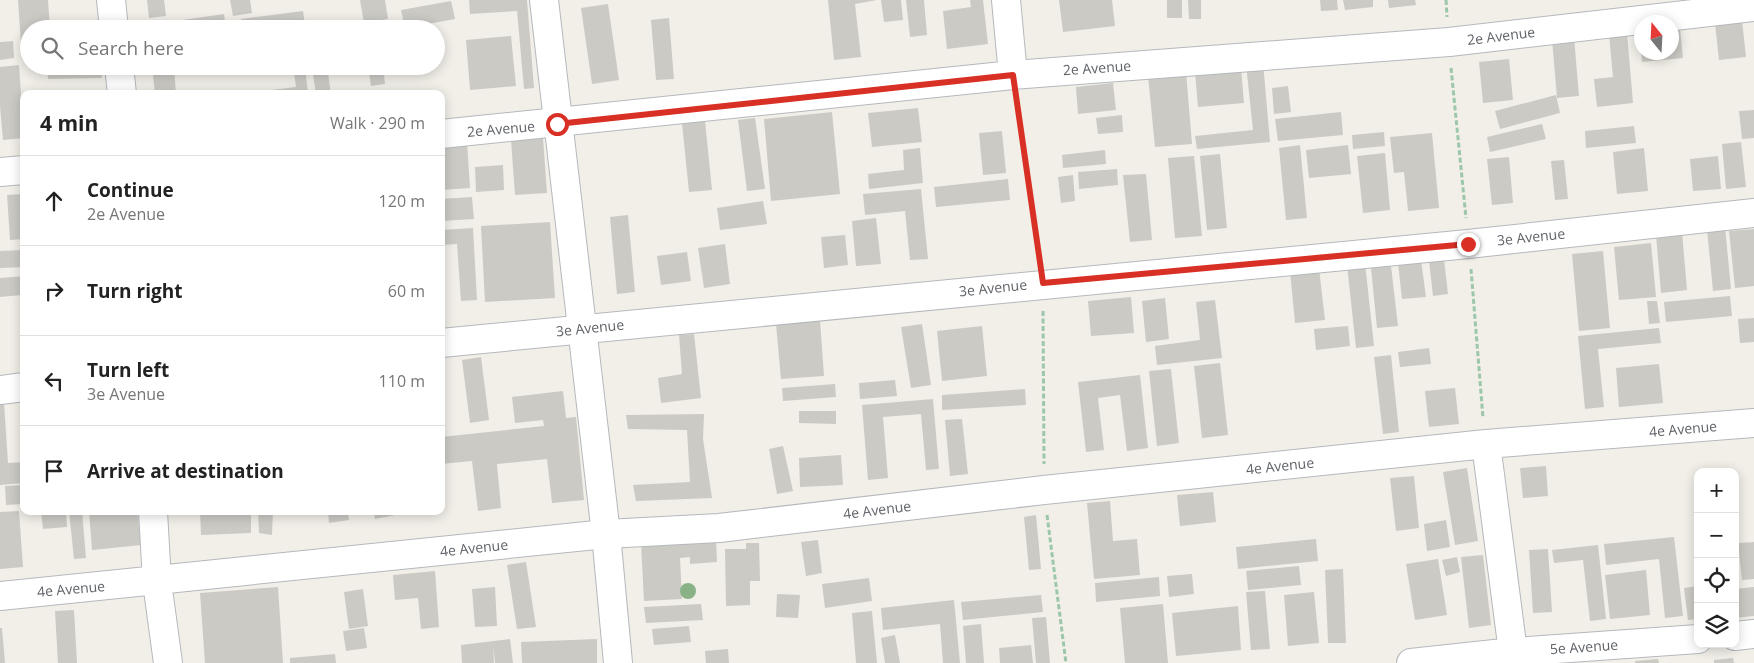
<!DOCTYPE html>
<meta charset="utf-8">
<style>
:root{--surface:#fff;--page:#f2f2f2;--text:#222;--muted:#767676;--line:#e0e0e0}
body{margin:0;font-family:"Open Sans",sans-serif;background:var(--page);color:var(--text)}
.controls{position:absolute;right:15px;bottom:15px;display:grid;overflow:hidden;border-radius:10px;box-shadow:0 2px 12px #0003}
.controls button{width:45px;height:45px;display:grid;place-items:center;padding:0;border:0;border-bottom:1px solid var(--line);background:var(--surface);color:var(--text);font:25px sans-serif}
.compass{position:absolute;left:1634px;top:15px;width:45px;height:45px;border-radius:50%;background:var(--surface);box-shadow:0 2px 12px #0003;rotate:342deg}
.stop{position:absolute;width:15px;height:15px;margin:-11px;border:4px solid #d93025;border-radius:50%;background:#fff}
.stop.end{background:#d93025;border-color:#fff;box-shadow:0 1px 5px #0008}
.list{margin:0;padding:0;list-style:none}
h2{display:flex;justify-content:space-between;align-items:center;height:65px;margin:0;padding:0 20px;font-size:21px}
h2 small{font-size:16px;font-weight:400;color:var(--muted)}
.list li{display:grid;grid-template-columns:32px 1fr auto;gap:15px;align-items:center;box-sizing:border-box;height:90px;padding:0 20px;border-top:1px solid var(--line)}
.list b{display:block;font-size:19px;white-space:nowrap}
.list p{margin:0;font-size:16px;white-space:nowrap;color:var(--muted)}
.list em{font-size:16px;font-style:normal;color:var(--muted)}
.icon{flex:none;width:28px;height:28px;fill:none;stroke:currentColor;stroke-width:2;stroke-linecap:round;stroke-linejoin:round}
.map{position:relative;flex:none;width:1754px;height:663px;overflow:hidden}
.search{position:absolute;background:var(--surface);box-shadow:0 2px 12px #0003;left:20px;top:20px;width:425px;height:55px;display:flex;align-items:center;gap:12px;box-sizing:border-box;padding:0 18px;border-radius:28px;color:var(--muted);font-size:19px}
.panel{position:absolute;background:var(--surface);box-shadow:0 2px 12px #0003;left:20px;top:90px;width:425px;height:425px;border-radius:10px}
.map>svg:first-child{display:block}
.building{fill:#cccac5}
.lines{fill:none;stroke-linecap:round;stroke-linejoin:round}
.minor-casing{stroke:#b5b8bc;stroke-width:30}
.tertiary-casing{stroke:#b5b8bc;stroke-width:30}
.path{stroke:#9cc7a9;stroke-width:3;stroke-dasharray:5 2.5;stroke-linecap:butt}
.minor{stroke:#fff;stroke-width:28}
.tertiary{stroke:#fff;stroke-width:28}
.tree{fill:#89b387}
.route{stroke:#d93025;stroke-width:6}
.labels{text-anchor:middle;stroke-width:5;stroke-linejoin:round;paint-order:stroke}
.street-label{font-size:14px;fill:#5f6368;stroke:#fff}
</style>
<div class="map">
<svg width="1754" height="663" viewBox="0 0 1754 663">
<rect width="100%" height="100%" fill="#f1efe8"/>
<path class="building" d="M18,0H48L50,29H29V58L22,59Z
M147,0H164L166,16L149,18Z
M230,0H250L252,13L233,16Z
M360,0H385L388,19L364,23Z
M469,0H527L534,88L524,89L517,11L470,14Z
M828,0H877L855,4L861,57L834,60Z
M881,0H901L903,20L884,22Z
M906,0H924L927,35L910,37Z
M970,0H983L988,44L947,49L943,11L971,7Z
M1059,0H1112L1115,26L1063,32Z
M1167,0H1182V18H1167Z
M1188,0H1201V19H1189Z
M1320,0H1337L1338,10L1321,11Z
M1343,0H1373V7L1345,10Z
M1388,0H1415L1416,5L1389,8Z
M451,1L455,19L405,28L401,10Z
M608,4L619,80L592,84L581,8Z
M303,11L305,25L276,29H243L241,19Z
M224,14L226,29H149L148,25Z
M669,18L674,79L656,80L651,20Z
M1742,20L1746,57L1719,60L1715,23Z
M1680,28L1683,58L1642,62L1641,52H1672V29Z
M1627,33L1633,103L1597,107L1594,79L1613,77L1609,35Z
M511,36L516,86L470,90L466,40Z
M1574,37L1579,96L1557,98L1552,39Z
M13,41L14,58L0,60V42Z
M1509,59L1513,100L1483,103L1479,62Z
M1263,62L1270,142L1197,149L1195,136L1253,130L1246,64Z
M19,65L24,138L3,140L0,106V67Z
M47,66H102V78L48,79Z
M152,66H174L176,94H155Z
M293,66H305L308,94H271V90L296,87Z
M327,66L331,94H316L312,68Z
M368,66H383L385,84L371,86Z
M1241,67L1244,103L1198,107L1195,72Z
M1186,72L1192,144L1155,147L1148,76Z
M1113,83L1116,110L1078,114L1076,87Z
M1288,86L1291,112L1274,114L1272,88Z
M1556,95L1560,113L1500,129L1495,111Z
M918,108L922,142L872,147L868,113Z
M1754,110V138L1742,139L1739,111Z
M832,112L840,194L771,201L764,119Z
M1341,112L1343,135L1278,141L1275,119Z
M1122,115L1123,132L1098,134L1096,118Z
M755,118L765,189L747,191L738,120Z
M705,121L712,190L689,192L682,123Z
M1542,124L1546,139L1490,152L1487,137Z
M1634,126L1636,143L1586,148L1585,131Z
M1002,131L1006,173L983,175L979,133Z
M1384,132L1385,146L1353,149L1352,135Z
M1432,133L1439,208L1408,211L1404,172L1394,173L1390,137Z
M543,138L547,193L515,195L511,140Z
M467,142L470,188L441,190V143Z
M1741,142L1746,187L1726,189L1722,144Z
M1300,145L1307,218L1286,220L1279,148Z
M1348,145L1351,174L1309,178L1306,150Z
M920,148L923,183L869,189L868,174L904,170L903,150Z
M1644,148L1648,191L1617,194L1613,152Z
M1105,150L1106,164L1063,168L1062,155Z
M1385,153L1390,210L1363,213L1357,156Z
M1220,154L1227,228L1207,230L1200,156Z
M1194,156L1202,236L1175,238L1168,158Z
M1718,156L1721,189L1693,191L1690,159Z
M1509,157L1513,203L1492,205L1487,159Z
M1564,160L1568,199L1555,200L1551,161Z
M503,165L504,190L476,192L475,167Z
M1117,169L1118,185L1079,189L1078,172Z
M1146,174L1152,240L1130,242L1123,175Z
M1073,175L1075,201L1061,203L1058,177Z
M1008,179L1010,200L936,207L934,187Z
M921,189L928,259L910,260L905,211L865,215L863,194Z
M24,194V239L10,240L7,195Z
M472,197L474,219L441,221V199Z
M763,201L767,224L720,230L717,208Z
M628,215L635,292L617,294L610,217Z
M876,218L881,264L856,266L852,221Z
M550,222L555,298L485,302L481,226Z
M1725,227L1731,289L1713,291L1707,229Z
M473,228L477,300L461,301L457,244L441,245V230Z
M1754,229V286L1735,288L1729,231Z
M1682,232L1687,290L1661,293L1656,235Z
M845,235L848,265L824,268L821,237Z
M1651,243L1656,297L1619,300L1614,247Z
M725,244L730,284L704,288L698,248Z
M24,250V267L0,268V251Z
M1603,251L1610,328L1579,331L1572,254Z
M687,252L691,281L661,285L657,256Z
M1444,259L1448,294L1433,296L1429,261Z
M1421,260L1426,297L1402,299L1398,263Z
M1365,263L1374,346L1356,348L1347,265Z
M1391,266L1398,326L1377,328L1371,268Z
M1319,268L1325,320L1295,323L1290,271Z
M24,276V305L22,295L0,297V278Z
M1730,296L1732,316L1666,322L1664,302Z
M1131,297L1134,333L1091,336L1088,301Z
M1165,298L1169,339L1146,342L1142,301Z
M1215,300L1222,358L1157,365L1155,346L1200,340L1196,302Z
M1647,301H1657L1660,323L1649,324Z
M1754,318V342L1740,343L1738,319Z
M820,320L824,376L781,379L776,324Z
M922,324L931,385L911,388L901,327Z
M982,326L987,376L942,381L937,331Z
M1348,326L1350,346L1316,350L1314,329Z
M1659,328L1661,343L1598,349L1604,407L1585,409L1578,336Z
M694,334L701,398L661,403L658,378L682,374L679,335Z
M1429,348L1431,364L1400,367L1398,352Z
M1391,355L1399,432L1383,434L1374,357Z
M481,357L489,420L470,423L462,360Z
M1220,363L1228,435L1202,438L1194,366Z
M1659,364L1663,403L1619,407L1616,368Z
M1171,369L1179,443L1157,446L1149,371Z
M1140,375L1148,448L1127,451L1120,395L1098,398L1104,450L1086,452L1078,382Z
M895,380L897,396L860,399L859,383Z
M835,384L836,397L783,401L782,388Z
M1455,388L1459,424L1429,427L1425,391Z
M1025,389L1026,405L942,410V395Z
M563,391L566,418L576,417L584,500L552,503L547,459L497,464L501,508L478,511L472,461L441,464V437L544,426L543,420L515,423L512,397Z
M933,399L939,469L926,470L921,414L883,417L888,478L868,480L862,405Z
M4,403L8,463L24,462V483L0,485V404Z
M799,411H836V424L799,423Z
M704,414L703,439L712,498L636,501L633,485L690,482L687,430L628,429L626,415Z
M962,419L968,474L950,476L945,420Z
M783,446L793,491L777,494L769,449Z
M841,455L843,485L800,487L799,458Z
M1546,466L1548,496L1523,498L1520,468Z
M1467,468L1478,541L1455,545L1443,472Z
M1414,476L1419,528L1396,531L1390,478Z
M24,485V504L6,505L5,486Z
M1213,492L1216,522L1180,526L1177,495Z
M1110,501L1113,541L1137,539L1140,575L1094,579L1087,503Z
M19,511L23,567L0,569V512Z
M41,511H66L67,527L43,529Z
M69,511H82L86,558L74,559Z
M89,511H137L141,545L92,550Z
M200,511H251V533L201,535Z
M258,511H273L272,535L259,533Z
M328,511H348L349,520L329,523Z
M374,511H410V512L375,519Z
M1036,515L1041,569L1029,570L1024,517Z
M1446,520L1450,547L1427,551L1424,524Z
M1674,537L1683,616L1665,618L1659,559L1606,565L1604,544Z
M716,538L717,562L690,564V557L680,558L682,599L644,601L641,543Z
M1316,539L1318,561L1238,569L1236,547Z
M818,540L822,573L806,576L801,542Z
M1754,542V579L1742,580L1738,543Z
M746,543H759L760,581H750V605L726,606L725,549H746Z
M1598,545L1606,619L1590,621L1583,560L1554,563L1552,550Z
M1548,549L1552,612L1533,613L1529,550Z
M1483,555L1491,625L1469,628L1461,557Z
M1457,557L1460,572L1446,576L1442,560Z
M1438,559L1447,615L1415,620L1406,564Z
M526,562L536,627L517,629L507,565Z
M1299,566L1301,585L1248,590L1246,571Z
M1343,569L1346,643H1328L1325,570Z
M1646,570L1650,615L1610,619L1605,575Z
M435,571L439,627L421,629L418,598L395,600L393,575Z
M1192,574L1194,594L1169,597L1167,576Z
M1159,577L1160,596L1096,602L1095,583Z
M869,578L872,601L825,608L822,584Z
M1698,586V619L1688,620L1684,588Z
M278,587L283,663H205L200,593Z
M495,587L497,626L475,627L472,589Z
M1754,587V616L1735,618V589Z
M363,589L368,626L349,629L344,592Z
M1265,591L1270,649L1251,650L1246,592Z
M1314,592L1319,643L1288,646L1284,595Z
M777,594L800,595L798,618L776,617Z
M1041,595L1043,612L963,620L961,602Z
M954,600L960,663H943L940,624L883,630L881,608Z
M701,604L703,620L646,623L644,607Z
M1163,604L1168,663H1125L1120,608Z
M1238,606L1241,650L1176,656L1172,613Z
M74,610L77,663H58L55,611Z
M872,611L877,663H856L852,613Z
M1046,617L1050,663H1036L1032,618Z
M981,624L984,663H966L963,626Z
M689,626L691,642L654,645L652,629Z
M0,628H2L5,663H0Z
M364,628L367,648L346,651L343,631Z
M895,635L900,663H885L881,638Z
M510,639L513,663H495L493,645L494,663H462L461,645Z
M597,639V663H522L521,642Z
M1031,645L1033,663H1000L999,648Z
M728,649L729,663H706L705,651Z
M335,654L336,663H290V658Z
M1733,658L1734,663H1714V660Z
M1658,659L1659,663H1635V661Z"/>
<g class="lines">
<defs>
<path id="minor" d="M111,0L114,29
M1006,0L1013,75
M119,66L122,94
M441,134L1013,75L1449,42L1754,7
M0,172L24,170
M441,343L1468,244L1754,213
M0,390L24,387
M1486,444L1513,652
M153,511L157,582L168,663
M0,596L606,534L719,528L1044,490L1486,444L1754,423
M1735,636L1754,634
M1411,663L1513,652L1698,639"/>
<path id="tertiary" d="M544,0L606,534L618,663"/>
</defs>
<use href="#minor" class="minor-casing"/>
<use href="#tertiary" class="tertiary-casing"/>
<path class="path" d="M1446,0L1447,17
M1451,68L1466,218
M1017,100L1039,260
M1471,269L1483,418
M1043,311L1044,464
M1047,515L1066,663"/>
<use href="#minor" class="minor"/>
<use href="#tertiary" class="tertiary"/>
</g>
<circle class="tree" cx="688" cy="591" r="8"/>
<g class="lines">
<path class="route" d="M557,124L1013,75L1043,283L1468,244"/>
</g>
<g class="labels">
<g class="street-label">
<text transform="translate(1501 36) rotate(-7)" y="5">2e Avenue</text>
<text transform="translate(1097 68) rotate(-4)" y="5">2e Avenue</text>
<text transform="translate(501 129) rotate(-5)" y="5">2e Avenue</text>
<text transform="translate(1531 237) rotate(-6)" y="5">3e Avenue</text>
<text transform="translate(993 288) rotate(-6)" y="5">3e Avenue</text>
<text transform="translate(590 328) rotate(-6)" y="5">3e Avenue</text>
<text transform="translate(1683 429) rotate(-5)" y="5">4e Avenue</text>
<text transform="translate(1280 466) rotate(-6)" y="5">4e Avenue</text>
<text transform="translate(877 510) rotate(-7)" y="5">4e Avenue</text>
<text transform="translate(474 548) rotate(-6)" y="5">4e Avenue</text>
<text transform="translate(71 589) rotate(-5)" y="5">4e Avenue</text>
<text transform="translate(1584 647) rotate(-4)" y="5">5e Avenue</text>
</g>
</g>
</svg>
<div class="controls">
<button>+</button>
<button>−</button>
<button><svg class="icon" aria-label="locate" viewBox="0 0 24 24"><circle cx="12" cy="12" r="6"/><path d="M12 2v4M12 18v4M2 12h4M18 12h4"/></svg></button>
<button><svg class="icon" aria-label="layers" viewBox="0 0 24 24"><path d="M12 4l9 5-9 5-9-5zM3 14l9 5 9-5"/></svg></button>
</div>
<svg class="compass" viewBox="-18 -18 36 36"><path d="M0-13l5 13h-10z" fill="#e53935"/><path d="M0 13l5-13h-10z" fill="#767676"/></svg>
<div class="stop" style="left:557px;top:124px"></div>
<div class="stop end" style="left:1468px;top:244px"></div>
<div class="search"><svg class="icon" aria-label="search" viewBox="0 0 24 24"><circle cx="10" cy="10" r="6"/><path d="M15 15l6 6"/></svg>Search here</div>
<section class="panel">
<h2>4 min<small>Walk · 290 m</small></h2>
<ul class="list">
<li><svg class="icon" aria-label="ahead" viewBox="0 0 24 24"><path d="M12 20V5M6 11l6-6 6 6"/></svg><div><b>Continue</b><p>2e Avenue</p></div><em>120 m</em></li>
<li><svg class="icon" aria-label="right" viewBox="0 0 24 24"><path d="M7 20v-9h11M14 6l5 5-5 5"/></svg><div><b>Turn right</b></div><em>60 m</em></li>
<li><svg class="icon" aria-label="left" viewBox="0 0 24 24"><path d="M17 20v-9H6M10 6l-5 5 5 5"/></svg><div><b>Turn left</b><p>3e Avenue</p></div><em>110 m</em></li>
<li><svg class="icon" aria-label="arrive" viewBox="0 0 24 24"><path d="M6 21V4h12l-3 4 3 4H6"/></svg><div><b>Arrive at destination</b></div></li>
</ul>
</section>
</div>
